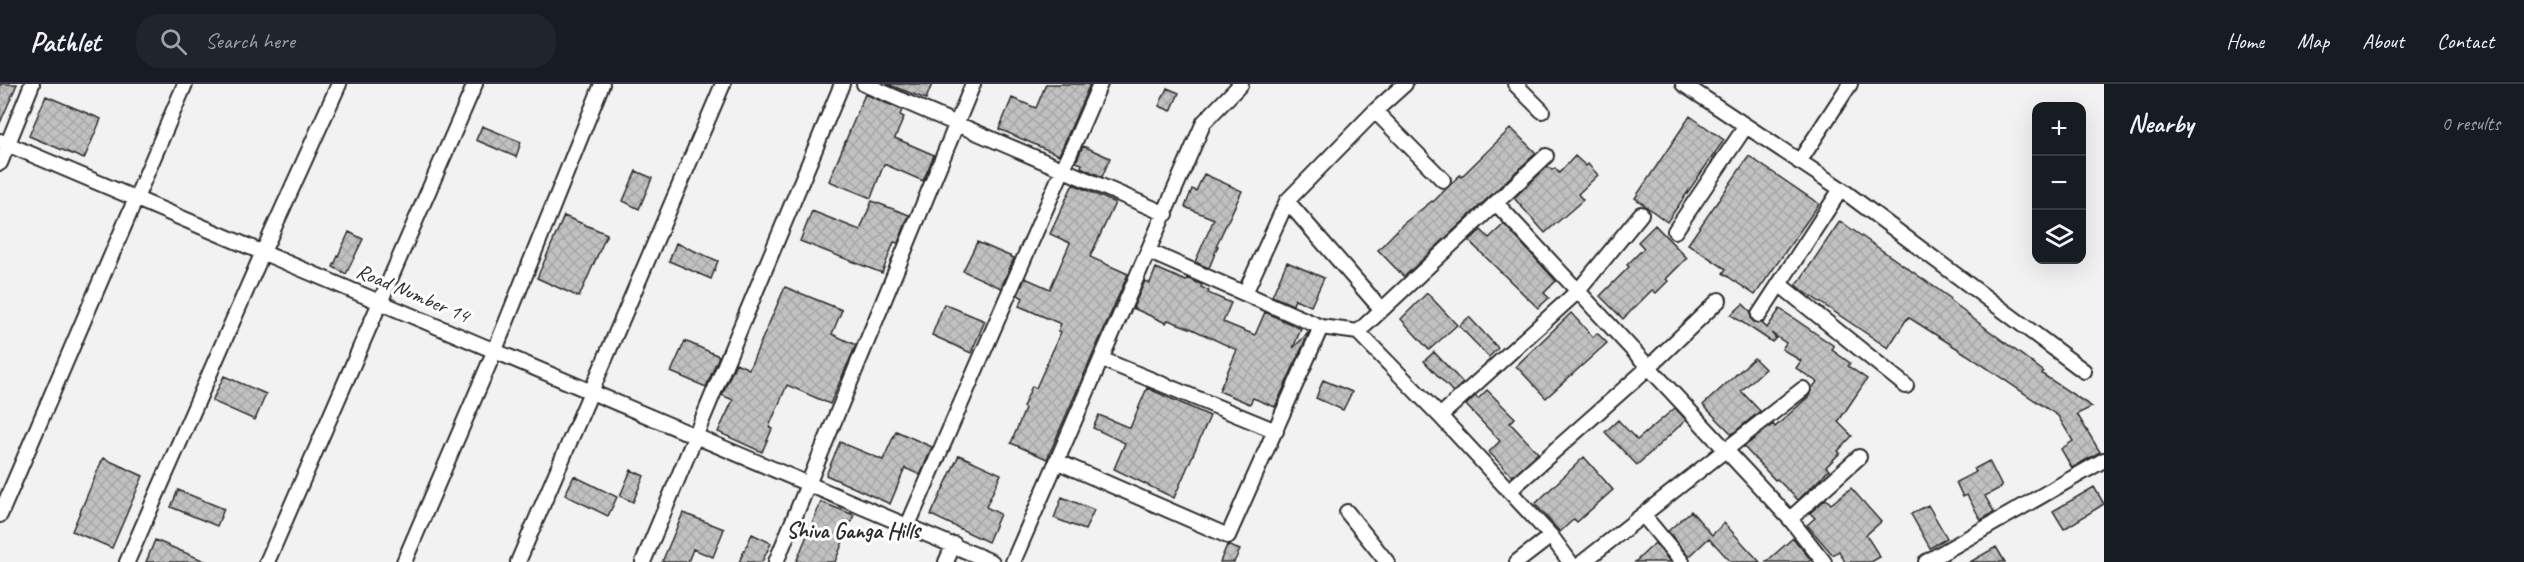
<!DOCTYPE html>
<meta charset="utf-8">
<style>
:root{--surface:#171b24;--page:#20242c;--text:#f1f3f6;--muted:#9ea1a6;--line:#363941}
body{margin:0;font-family:Caveat,sans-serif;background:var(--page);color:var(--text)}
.controls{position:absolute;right:18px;top:18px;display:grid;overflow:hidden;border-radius:12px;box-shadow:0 6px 24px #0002}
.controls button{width:54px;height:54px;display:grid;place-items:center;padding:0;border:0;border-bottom:2px solid var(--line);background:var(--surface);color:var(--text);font:30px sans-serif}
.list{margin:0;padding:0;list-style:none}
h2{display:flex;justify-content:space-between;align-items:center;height:78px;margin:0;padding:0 24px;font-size:26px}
h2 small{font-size:20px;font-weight:400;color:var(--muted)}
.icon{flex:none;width:33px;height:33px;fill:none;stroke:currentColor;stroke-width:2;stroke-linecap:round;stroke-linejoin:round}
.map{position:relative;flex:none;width:2104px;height:478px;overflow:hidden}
header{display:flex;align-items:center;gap:36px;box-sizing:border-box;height:84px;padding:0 30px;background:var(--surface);border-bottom:2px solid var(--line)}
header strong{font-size:28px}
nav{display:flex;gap:33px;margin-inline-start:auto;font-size:21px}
.search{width:420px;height:54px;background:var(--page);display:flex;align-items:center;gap:15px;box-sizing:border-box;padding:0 21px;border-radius:24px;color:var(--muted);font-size:22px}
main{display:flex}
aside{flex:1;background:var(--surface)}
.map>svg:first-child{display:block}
.building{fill:url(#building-cross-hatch);stroke:#2b2b2b;stroke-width:1.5}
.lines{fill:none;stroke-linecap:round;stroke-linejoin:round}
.street-casing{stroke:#2b2b2b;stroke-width:18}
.street{stroke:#fff;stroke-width:14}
.labels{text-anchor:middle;stroke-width:6;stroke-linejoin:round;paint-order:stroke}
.street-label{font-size:21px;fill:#2b2b2b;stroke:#fff}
.neighbourhood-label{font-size:22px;font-weight:bold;fill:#2b2b2b;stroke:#fff}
</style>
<header>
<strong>Pathlet</strong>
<div class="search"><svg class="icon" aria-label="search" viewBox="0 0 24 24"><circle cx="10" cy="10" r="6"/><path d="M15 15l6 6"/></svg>Search here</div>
<nav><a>Home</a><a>Map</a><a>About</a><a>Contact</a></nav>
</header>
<main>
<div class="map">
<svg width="2104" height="478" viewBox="0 0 2104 478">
<defs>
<pattern id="building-cross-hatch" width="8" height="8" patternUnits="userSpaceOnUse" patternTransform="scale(1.5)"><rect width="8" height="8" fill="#c1c1c1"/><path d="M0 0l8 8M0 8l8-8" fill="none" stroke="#a6a6a6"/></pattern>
</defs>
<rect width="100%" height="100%" fill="#f2f2f2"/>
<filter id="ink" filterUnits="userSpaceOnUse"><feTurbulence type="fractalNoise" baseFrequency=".0167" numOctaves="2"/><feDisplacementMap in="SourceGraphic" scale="12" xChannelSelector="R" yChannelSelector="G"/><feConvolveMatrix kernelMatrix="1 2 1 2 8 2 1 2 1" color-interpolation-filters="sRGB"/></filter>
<g filter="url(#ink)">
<path class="building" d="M0,0H17L0,39Z
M887,0H932L926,15Z
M1046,0H1090L1059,71L999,45L1012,14L1036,24Z
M1167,4L1179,9L1171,27L1159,22Z
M865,10L902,26L900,31L904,33L895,54L934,71L923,97L884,80L871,114L829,97Z
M46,12L101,35L84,75L29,52Z
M1690,32L1724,56L1667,138L1635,114Z
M482,42L521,58L516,73L476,56Z
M1511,44L1536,69L1404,193L1378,166L1403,140L1432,117L1433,118L1460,91L1461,93Z
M1083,62L1110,74L1102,93L1081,83L1082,80L1076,78Z
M1575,72L1586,82L1588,80L1598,91L1578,110L1583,116L1545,149L1514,114L1548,82L1552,86L1555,84L1559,89Z
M1749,72L1819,120L1755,211L1723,189L1726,185L1688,160Z
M636,87L652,94L639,125L623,117Z
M1204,90L1242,107L1216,162H1218L1209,184L1195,178L1214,135L1185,123L1192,105L1196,107Z
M1073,100L1115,119L1090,173L1128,190L1047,375L1011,359L1025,325L1023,323L1032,302L1036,304L1061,248L1058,247L1061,240L1019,222L1023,214L1018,211L1025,194L1050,205L1070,159L1050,150Z
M872,117L909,131L898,159L894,158L882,189L800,157L812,127L860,146Z
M564,132L607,150L579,213L537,194Z
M1840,137L1950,214L1949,216L1967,230L2043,287L2042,290L2092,323L2077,330L2100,368L2072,384L2061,365L2073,357L2058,332L1966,270L1908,233L1888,264L1796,202Z
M1504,140L1556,197L1544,209L1549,214L1538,224L1469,157L1481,146L1489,154Z
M1655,141L1687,174L1666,195L1668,197L1656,209L1652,206L1623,235L1600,212L1629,183L1627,181L1644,164L1638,158Z
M349,148L363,155L346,190L333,183Z
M977,158L1014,174L1001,204L963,187Z
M676,159L718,177L711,195L669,177Z
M1287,178L1324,194L1311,222L1295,215L1293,221L1272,212Z
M1156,184L1186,197L1188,194L1202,201L1201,203L1209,207L1208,209L1231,219L1223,238L1255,251L1265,228L1301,245L1293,264L1309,248L1275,323L1253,314L1250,320L1219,307L1237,266L1192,245L1168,236L1166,239L1133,224L1145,197L1150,199Z
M785,203L842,226L832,250L856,261L830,320L787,301L769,343L772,345L762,368L718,348L733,316L722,311L736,279L749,285Z
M1427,209L1457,241L1429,266L1401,235Z
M944,220L985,237L971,269L932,251Z
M1743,220L1751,228V235L1754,238L1762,239L1767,244L1780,225L1834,262L1832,266L1850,279L1848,282L1867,295L1838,338L1852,352L1838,367L1840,369L1826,383L1829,386L1798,416L1777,395L1775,396L1744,363L1773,340L1775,343L1809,312L1812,304L1817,298L1796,284L1801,277L1782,265L1786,259L1771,249L1776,254L1772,258L1731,231Z
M1571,229L1593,253L1597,249L1607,259L1546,314L1516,282Z
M1469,233L1498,264L1489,273L1459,242Z
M685,257L719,272L706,303L671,288Z
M1434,268L1463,299L1453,308L1424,277Z
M1754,274L1765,285L1741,307L1760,327L1732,350L1703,321Z
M224,292L266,310L255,336L212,317Z
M1323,296L1352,308L1343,326L1316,314Z
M1147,304L1210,332L1174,414L1114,385L1125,359L1093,344L1099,331L1130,344Z
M1487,306L1515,334L1510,339L1538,369L1512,392L1489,368L1500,357L1466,321L1475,312L1478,315Z
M1675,324L1686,336L1637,381L1605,348L1618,336L1637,356Z
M896,347L932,363L920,391L905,384L890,420L826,391L840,358L883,376Z
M959,371L1001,390L986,423L1000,430L988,458L931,431Z
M1584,373L1613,406L1577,438L1574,435L1560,448L1535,420Z
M103,374L143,392L112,464L72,447Z
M1989,377L2002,403L1985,412L1994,428L1981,436L1967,411L1963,413L1956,398L1976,388L1974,385Z
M631,386L644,392L633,418L620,412Z
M574,392L617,413L608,432L565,411Z
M2094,403L2104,420L2064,445L2053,427Z
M1851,404L1881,438L1866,451L1880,473L1871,478H1845L1839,467L1833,471L1807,441L1815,434L1810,429L1826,415L1831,420Z
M178,406L224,425L217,442L171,423Z
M1062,413L1094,426L1085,446L1054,434Z
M821,418L854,431L844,455L835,478H796Z
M1928,421L1947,454L1930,464L1911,430Z
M1691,427L1712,451L1724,439L1760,478H1731L1709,454L1689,473L1668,447Z
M683,429L724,445L713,473L693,465L688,478H662Z
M752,450L771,459L762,478H739Z
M1793,454L1811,476L1808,478H1766Z
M155,456L207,478H146Z
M1655,459L1670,478H1635L1652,462Z
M1227,461L1240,466L1234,478H1220Z
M1996,463L2005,478H1970Z"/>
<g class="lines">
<defs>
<path id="street" d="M864,0L1166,130
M1515,0L1542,27
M1683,0L1841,105L2084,287
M1375,27L1443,96
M0,57L992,478
M1799,78L1850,0
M0,79L32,0
M1287,117L1381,225
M1496,119L1790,435L1824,478
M1675,147L1746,42
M1150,168L1321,243L1358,248L1440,332L1551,452L1570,478
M1779,200L1906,302
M1245,209L1287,117L1375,27L1405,0
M1759,231L1841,105
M1358,248L1546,72
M1101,275L1276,347
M1440,332L1578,207L1641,130
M1056,377L1228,452L1321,243
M1509,407L1649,283L1719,216
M1347,428L1387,478
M0,431L185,0
M1643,431L1682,478
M1790,435L1859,373
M908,441L1100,0
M127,478L263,168L339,0
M267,478L475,0
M404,478L495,266L602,0
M518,478L723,0
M643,478L842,0
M776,478L973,0
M946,478L954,460
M1013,478L1204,38L1241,0
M1517,478L1551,452
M1583,478L1803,305
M1926,478L2104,376"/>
</defs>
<use href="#street" class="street-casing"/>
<use href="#street" class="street"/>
</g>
</g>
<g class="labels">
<g class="street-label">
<text transform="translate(413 209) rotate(23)" y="7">Road Number 14</text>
</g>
<g class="neighbourhood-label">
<text x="853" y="454">Shiva Ganga Hills</text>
</g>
</g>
</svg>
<div class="controls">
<button>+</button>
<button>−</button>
<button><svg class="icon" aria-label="layers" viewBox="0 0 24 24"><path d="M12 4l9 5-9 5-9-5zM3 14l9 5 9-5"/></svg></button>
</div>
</div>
<aside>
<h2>Nearby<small>0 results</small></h2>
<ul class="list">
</ul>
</aside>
</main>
